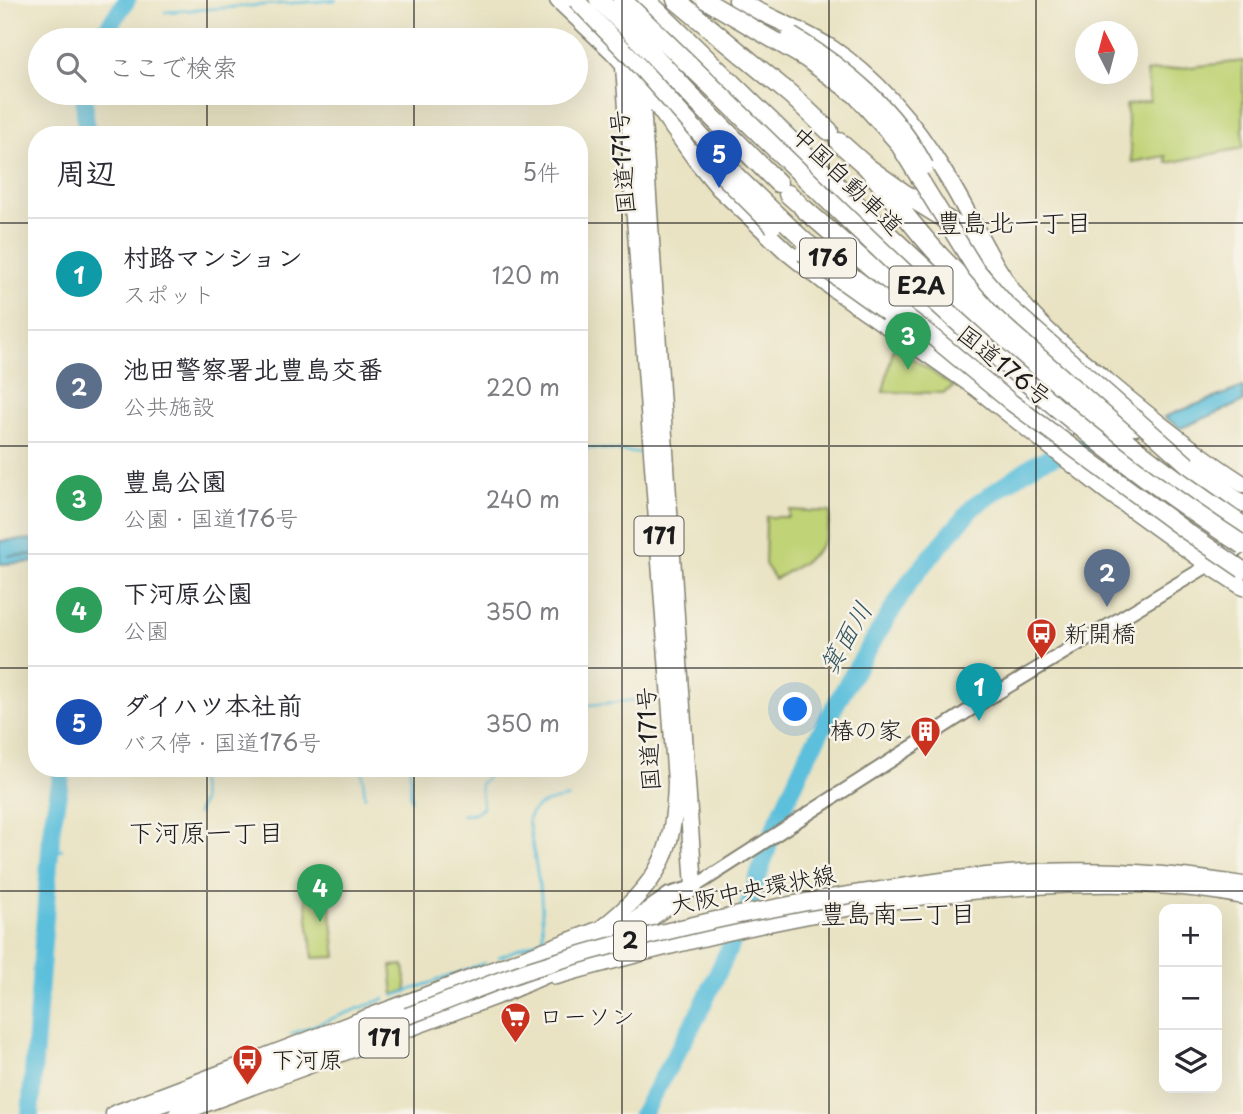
<!DOCTYPE html>
<html lang="ja">
<meta charset="utf-8">
<style>
:root{--surface:#fff;--page:#f2f2f3;--text:#2b2b33;--muted:#7c7c81;--line:#e1e1e2;--accent:#d93025}
body{margin:0;font-family:"Playpen Sans","Klee One",sans-serif;background:var(--page);color:var(--text)}
.controls{position:absolute;right:21px;bottom:21px;display:grid;overflow:hidden;border-radius:14px;box-shadow:0 7px 28px #0002}
.controls button{width:63px;height:63px;display:grid;place-items:center;padding:0;border:0;border-bottom:2px solid var(--line);background:var(--surface);color:var(--text);font:35px sans-serif}
.compass{position:absolute;left:1075px;top:21px;width:63px;height:63px;border-radius:50%;background:var(--surface);box-shadow:0 7px 28px #0002;rotate:354deg}
.you{position:absolute;left:796px;top:710px;width:24px;height:24px;margin:-18px;border:5px solid #fff;border-radius:50%;background:#1a73e8;box-shadow:0 0 0 10px #1a73e833}
.badge{display:grid;place-items:center;width:46px;height:46px;border-radius:50%;background:var(--accent);color:#fff;font-size:23px;font-weight:700}
.pin{position:absolute;translate:-50% -58px;filter:drop-shadow(0 2px 4px #0008)}
.pin::after{content:'';position:absolute;top:37px;width:24px;height:21px;background:inherit;clip-path:polygon(0 0,100% 0,50% 100%)}
.list{margin:0;padding:0;list-style:none}
h2{display:flex;justify-content:space-between;align-items:center;height:91px;margin:0;padding:0 28px;font-size:30px}
h2 small{font-size:23px;font-weight:400;color:var(--muted)}
.list li{display:grid;grid-template-columns:46px 1fr auto;gap:21px;align-items:center;box-sizing:border-box;height:112px;padding:0 28px;border-top:2px solid var(--line)}
.list b{display:block;font-size:26px;white-space:nowrap}
.list p{margin:0;font-size:23px;white-space:nowrap;color:var(--muted)}
.list em{font-size:23px;font-style:normal;color:var(--muted)}
.icon{flex:none;width:38px;height:38px;fill:none;stroke:currentColor;stroke-width:2;stroke-linecap:round;stroke-linejoin:round}
.map{position:relative;flex:none;width:1243px;height:1114px;overflow:hidden}
.search{position:absolute;background:var(--surface);box-shadow:0 7px 28px #0002;left:28px;top:28px;width:560px;height:77px;display:flex;align-items:center;gap:18px;box-sizing:border-box;padding:0 24px;border-radius:38px;color:var(--muted);font-size:26px}
.panel{position:absolute;background:var(--surface);box-shadow:0 7px 28px #0002;left:28px;top:126px;width:560px;height:651px;border-radius:28px}
.map>svg:first-child{display:block}
.green{fill:#c0d376;stroke:#6e7849;stroke-width:2}
.water{fill:#5cbfdb;stroke:#3c6e7c;stroke-width:2}
.lines{fill:none;stroke-linecap:round;stroke-linejoin:round}
.stream{stroke:#5cbfdb;stroke-width:2.5}
.river{stroke:#5cbfdb;stroke-width:18}
.tertiary-casing{stroke:#828070;stroke-width:16}
.primary-casing{stroke:#828070;stroke-width:19}
.trunk-casing{stroke:#828070;stroke-width:19}
.motorway-casing{stroke:#828070;stroke-width:21}
.tertiary{stroke:#fff;stroke-width:12}
.primary{stroke:#fff;stroke-width:16}
.trunk{stroke:#fff;stroke-width:16}
.motorway{stroke:#fff;stroke-width:18}
.primary-bridge-casing{stroke:#828070;stroke-width:19;stroke-linecap:butt}
.trunk-bridge-casing{stroke:#828070;stroke-width:19;stroke-linecap:butt}
.motorway-bridge-casing{stroke:#828070;stroke-width:21;stroke-linecap:butt}
.primary-bridge{stroke:#fff;stroke-width:16}
.trunk-bridge{stroke:#fff;stroke-width:16}
.motorway-bridge{stroke:#fff;stroke-width:18}
.grid{fill:none;stroke:#1c1c1c;stroke-width:2;stroke-opacity:0.55}
.labels{text-anchor:middle;stroke-width:5;stroke-linejoin:round;paint-order:stroke}
.shield{fill:#f7f3e8;stroke:#5e5c59;stroke-width:2}
.shield-label{font-size:23px;font-weight:bold;fill:#1c1c1c}
.street-label{font-size:24px;fill:#1c1c1c;stroke:#f7f3e8}
.poi-label{font-size:24px;fill:#1c1c1c;stroke:#f7f3e8;text-anchor:start}
.neighbourhood-label{font-size:26px;fill:#1c1c1c;stroke:#f7f3e8}
.water-label{font-size:26px;font-style:italic;fill:#32555f;stroke:#f7f3e8}
</style>
<div class="map">
<svg width="1243" height="1114" viewBox="0 0 1243 1114">
<rect width="100%" height="100%" fill="#f7f3e8"/>
<filter id="ink" filterUnits="userSpaceOnUse"><feTurbulence type="fractalNoise" baseFrequency=".0143" numOctaves="2"/><feDisplacementMap in="SourceGraphic" scale="14" xChannelSelector="R" yChannelSelector="G"/><feConvolveMatrix kernelMatrix="1 2 1 2 8 2 1 2 1" color-interpolation-filters="sRGB"/></filter>
<filter id="wash" filterUnits="userSpaceOnUse"><feTurbulence type="fractalNoise" baseFrequency=".00686" numOctaves="4" result="noise"/><feDisplacementMap in="SourceGraphic" scale="28" xChannelSelector="R" yChannelSelector="G"/><feGaussianBlur stdDeviation="1.57" result="paint"/><feColorMatrix in="noise" values="0 0 0 0 0 0 0 0 0 0 0 0 0 0 0 0 0 1.4 0 .05"/><feComposite in="paint" operator="in"/></filter>
<g filter="url(#wash)">
<rect width="100%" height="100%" fill="#e9e3c3"/>
<path class="green" d="M1243,61V148L1167,163L1166,156L1132,162L1126,105L1150,101L1146,72Z
M894,346L954,387L943,393L883,392Z
M789,510L830,512C829,552 805,562 775,579L765,564L766,517H789Z
M328,885L336,957L313,958L304,887Z
M404,965L407,990L394,995L391,966Z"/>
<path class="water" d="M1243,387V402L1181,428L1164,417Z
M37,539V554L7,556L37,555V562L0,564V541Z"/>
<g class="lines">
<path class="stream" d="M165,12L336,0
M118,15L125,14
M579,451L589,448L640,453
M579,706L655,698
M362,768L365,797
M410,768L411,800
M197,814L202,801L198,768
M463,815L477,812L483,808L480,784L488,776L489,768
M51,852L62,849
M499,957L543,939L541,895L528,819C536,800 553,802 568,797
M394,996L485,963
M291,1034L384,999"/>
<path class="river" d="M99,40L127,0
M84,93L86,135
M30,1114L52,825L63,768
M642,1114L699,1013L746,913L774,829L807,756L851,677L910,581L973,507L1036,463L1109,436"/>
</g>
</g>
<g filter="url(#ink)">
<g class="lines">
<defs>
<path id="tertiary" d="M556,953L604,940L669,894L694,887L982,702L1209,565"/>
<path id="primary" d="M1243,544L1209,565L1243,587
M861,893C920,884 981,874 1041,872C1109,869 1176,874 1243,885
M556,976C713,932 873,895 1036,886C1105,882 1175,882 1243,896
M134,1113L250,1074L407,1016"/>
<path id="trunk" d="M558,0L612,51L640,82L696,160L719,188L787,252L831,287L976,388L1104,489L1209,565
M737,0C768,17 802,30 831,48C880,80 917,127 947,177C975,222 991,267 1026,308C1050,336 1080,359 1108,382C1151,418 1196,454 1243,484
M1188,465L1243,504
M613,945L694,887L635,0
M114,1114L601,929C658,883 674,856 676,782L622,39
M177,1114L504,993L580,960"/>
<path id="motorway" d="M646,0C837,184 1022,378 1243,526
M676,0L791,95L829,131
M697,102L778,183
M839,142L867,167L905,194L962,229L991,260
M867,167C892,197 915,230 942,258C1001,321 1066,375 1135,426
M788,194L797,202
M803,208L1064,434
M841,277L856,304"/>
</defs>
<use href="#tertiary" class="tertiary-casing"/>
<use href="#primary" class="primary-casing"/>
<use href="#trunk" class="trunk-casing"/>
<use href="#motorway" class="motorway-casing"/>
<use href="#tertiary" class="tertiary"/>
<use href="#primary" class="primary"/>
<use href="#trunk" class="trunk"/>
<use href="#motorway" class="motorway"/>
<defs>
<path id="primary-bridge" d="M407,1016C449,1001 490,983 532,969C640,935 750,910 861,893"/>
<path id="trunk-bridge" d="M576,0L629,55L739,178L805,241L922,328L1012,403L1186,531L1243,570
M705,0L806,59L855,95L897,142L975,268L1006,304L1188,465
M791,35C847,69 894,108 925,166
M720,173L773,226
M803,253L887,313"/>
<path id="motorway-bridge" d="M599,0L629,29L697,102
M622,0C819,187 1013,397 1243,545"/>
</defs>
<use href="#primary-bridge" class="primary-bridge-casing"/>
<use href="#trunk-bridge" class="trunk-bridge-casing"/>
<use href="#motorway-bridge" class="motorway-bridge-casing"/>
<use href="#primary-bridge" class="primary-bridge"/>
<use href="#trunk-bridge" class="trunk-bridge"/>
<use href="#motorway-bridge" class="motorway-bridge"/>
</g>
</g>
<path class="grid" d="M207,0V40M414,0V40M622,0V1114M829,0V1114M1036,0V1114M207,93V135M414,93V135M0,223H37M579,223H1243M0,446H37M579,446H1243M0,668H37M579,668H1243M207,768V1114M414,768V1114M0,891H1243"/>
<defs>
<symbol id="bus-pin" viewBox="-11 -11 22 30"><path d="M0 17L-7.5 6A9.5 9.5 0 1 1 7.5 6Z" fill="#c8321e" stroke="#f7f3e8"/><path d="M-5-6H5V4H4V6H2V4H-2V6H-4V4H-5ZM-3.5-4V0h7V-4ZM-3.5 1.2v1.5H-2V1.2ZM2 1.2v1.5H3.5V1.2Z" fill="#fff"/></symbol>
<symbol id="building-pin" viewBox="-11 -11 22 30"><path d="M0 17L-7.5 6A9.5 9.5 0 1 1 7.5 6Z" fill="#c8321e" stroke="#f7f3e8"/><path d="M-4-6H4V6H1V3H-1V6H-4ZM-2.5-4.3h1.7v1.8h-1.7ZM.8-4.3h1.7v1.8H.8ZM-2.5-1h1.7V.8h-1.7ZM.8-1h1.7V.8H.8Z" fill="#fff"/></symbol>
<symbol id="supermarket-pin" viewBox="-11 -11 22 30"><path d="M0 17L-7.5 6A9.5 9.5 0 1 1 7.5 6Z" fill="#c8321e" stroke="#f7f3e8"/><path d="M-6-5.5h2.5l.6 2H6L4.5 2H-2.5L-4.4-4H-6ZM-1.5 3.2a1.3 1.3 0 1 0 .1 0ZM3 3.2a1.3 1.3 0 1 0 .1 0Z" fill="#fff"/></symbol>
</defs>
<g fill-rule="evenodd">
<use href="#bus-pin" x="1024" y="616" width="35" height="47"/>
<use href="#building-pin" x="908" y="714" width="35" height="47"/>
<use href="#supermarket-pin" x="498" y="1000" width="35" height="47"/>
<use href="#bus-pin" x="230" y="1042" width="35" height="47"/>
</g>
<g class="labels">
<g class="shield">
<rect x="800" y="238.5" width="56" height="39" rx="5"/>
<rect x="889.5" y="266.5" width="63" height="39" rx="5"/>
<rect x="634.5" y="516.5" width="49" height="39" rx="5"/>
<rect x="614" y="921.5" width="32" height="39" rx="5"/>
<rect x="359.5" y="1018.5" width="49" height="39" rx="5"/>
</g>
<g class="shield-label">
<text x="828" y="266">176</text>
<text x="921" y="294">E2A</text>
<text x="659" y="544">171</text>
<text x="630" y="949">2</text>
<text x="384" y="1046">171</text>
</g>
<g class="street-label">
<text transform="translate(623 162) rotate(-94)" y="8">国道171号</text>
<text transform="translate(847 181) rotate(44)" y="8">中国自動車道</text>
<text transform="translate(1004 366) rotate(39)" y="8">国道176号</text>
<text transform="translate(649 739) rotate(-93)" y="8">国道171号</text>
<text transform="translate(753 890) rotate(-11)" y="8">大阪中央環状線</text>
</g>
<g class="poi-label">
<text x="1064" y="642">新開橋</text>
<text x="902" y="739" text-anchor="end">椿の家</text>
<text x="539" y="1025">ローソン</text>
<text x="271" y="1068">下河原</text>
</g>
<g class="neighbourhood-label">
<text x="1014" y="232">豊島北一丁目</text>
<text x="206" y="842">下河原一丁目</text>
<text x="898" y="923">豊島南二丁目</text>
</g>
<g class="water-label">
<text transform="translate(846 638) rotate(-60)" y="9">箕面川</text>
</g>
</g>
</svg>
<div class="controls">
<button>+</button>
<button>−</button>
<button><svg class="icon" aria-label="layers" viewBox="0 0 24 24"><path d="M12 4l9 5-9 5-9-5zM3 14l9 5 9-5"/></svg></button>
</div>
<svg class="compass" viewBox="-18 -18 36 36"><path d="M0-13l5 13h-10z" fill="#e53935"/><path d="M0 13l5-13h-10z" fill="#7c7c81"/></svg>
<div class="you"></div>
<div class="pin badge" style="left:979px;top:721px;background:#0f9aa8">1</div>
<div class="pin badge" style="left:1107px;top:607px;background:#5c6f8a">2</div>
<div class="pin badge" style="left:908px;top:370px;background:#2e9e5b">3</div>
<div class="pin badge" style="left:320px;top:922px;background:#2e9e5b">4</div>
<div class="pin badge" style="left:719px;top:188px;background:#1a4fb4">5</div>
<div class="search"><svg class="icon" aria-label="search" viewBox="0 0 24 24"><circle cx="10" cy="10" r="6"/><path d="M15 15l6 6"/></svg>ここで検索</div>
<section class="panel">
<h2>周辺<small>5件</small></h2>
<ul class="list">
<li><span class="badge" style="background:#0f9aa8">1</span><div><b>村路マンション</b><p>スポット</p></div><em>120 m</em></li>
<li><span class="badge" style="background:#5c6f8a">2</span><div><b>池田警察署北豊島交番</b><p>公共施設</p></div><em>220 m</em></li>
<li><span class="badge" style="background:#2e9e5b">3</span><div><b>豊島公園</b><p>公園 · 国道176号</p></div><em>240 m</em></li>
<li><span class="badge" style="background:#2e9e5b">4</span><div><b>下河原公園</b><p>公園</p></div><em>350 m</em></li>
<li><span class="badge" style="background:#1a4fb4">5</span><div><b>ダイハツ本社前</b><p>バス停 · 国道176号</p></div><em>350 m</em></li>
</ul>
</section>
</div>
